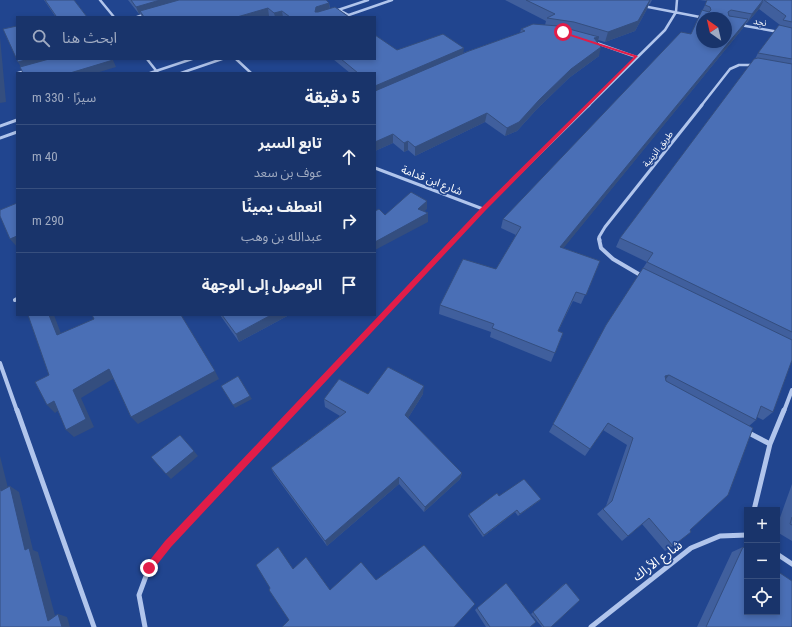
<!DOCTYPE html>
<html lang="ar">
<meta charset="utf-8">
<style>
:root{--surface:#19346b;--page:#263f73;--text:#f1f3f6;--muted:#9faac1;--line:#374f7e}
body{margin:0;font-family:"Roboto Condensed","Noto Sans Arabic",sans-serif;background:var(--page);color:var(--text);direction:rtl}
.controls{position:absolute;right:12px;bottom:12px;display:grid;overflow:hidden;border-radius:0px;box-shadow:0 2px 6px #0003}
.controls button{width:36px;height:36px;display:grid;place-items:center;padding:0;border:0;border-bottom:1px solid var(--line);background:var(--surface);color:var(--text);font:20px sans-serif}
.compass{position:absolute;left:696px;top:12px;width:36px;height:36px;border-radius:50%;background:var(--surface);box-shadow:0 2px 6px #0003;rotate:326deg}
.stop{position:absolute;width:12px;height:12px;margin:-9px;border:3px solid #e11d48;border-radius:50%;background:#fff}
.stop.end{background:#e11d48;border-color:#fff;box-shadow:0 1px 4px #0008}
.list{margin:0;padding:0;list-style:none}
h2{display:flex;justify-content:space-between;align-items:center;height:52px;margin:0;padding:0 16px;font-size:17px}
h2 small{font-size:13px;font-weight:400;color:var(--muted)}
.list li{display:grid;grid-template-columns:26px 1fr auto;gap:12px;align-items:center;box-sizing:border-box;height:64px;padding:0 16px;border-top:1px solid var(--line)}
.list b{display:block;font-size:15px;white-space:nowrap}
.list p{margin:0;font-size:13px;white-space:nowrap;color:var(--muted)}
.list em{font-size:13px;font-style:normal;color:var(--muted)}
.icon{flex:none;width:22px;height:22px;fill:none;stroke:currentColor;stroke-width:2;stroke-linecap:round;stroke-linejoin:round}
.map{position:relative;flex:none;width:792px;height:627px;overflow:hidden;direction:ltr}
.search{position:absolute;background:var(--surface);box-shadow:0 2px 6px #0003;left:16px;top:16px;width:360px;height:44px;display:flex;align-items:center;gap:10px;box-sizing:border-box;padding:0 14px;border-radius:0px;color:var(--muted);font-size:15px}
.panel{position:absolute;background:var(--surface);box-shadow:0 2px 6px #0003;left:16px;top:72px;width:360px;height:244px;border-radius:0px;direction:rtl}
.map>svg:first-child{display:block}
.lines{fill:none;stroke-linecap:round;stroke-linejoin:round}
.service{stroke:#b1c5ec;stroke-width:2}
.minor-far3{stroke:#b1c5ec;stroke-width:2.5}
.minor-far2{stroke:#b1c5ec;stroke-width:3}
.minor-far1{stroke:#b1c5ec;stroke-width:4}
.minor{stroke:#b1c5ec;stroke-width:5}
.wall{fill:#405f9d}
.shaded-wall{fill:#344e7f}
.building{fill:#4a6fb6;stroke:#344e7f;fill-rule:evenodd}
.route{fill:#e11d48}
.labels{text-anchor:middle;stroke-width:3.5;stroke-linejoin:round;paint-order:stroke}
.far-street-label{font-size:9px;fill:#fff;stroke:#21458f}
.street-label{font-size:11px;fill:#fff;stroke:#21458f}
.near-street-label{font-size:13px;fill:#fff;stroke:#21458f}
</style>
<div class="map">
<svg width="792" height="627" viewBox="0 0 792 627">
<rect width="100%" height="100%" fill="#21458f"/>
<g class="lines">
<path class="service" d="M340,10L349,15"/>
<path class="minor-far3" d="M100,0L114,17
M643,6L705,18
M335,11L368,0
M137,17L146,14
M343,17L392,0
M740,25L779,32
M594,42L636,57
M147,59L158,73
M236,59L251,73
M18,73L28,70
M150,73L192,59
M181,73L222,59
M588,106L665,30L676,12L677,0
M701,106L730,69L739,65H756"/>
<path class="minor-far2" d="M0,126L17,120
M0,138L17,132
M375,168L483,209
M454,240L483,209L589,105
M600,240L599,237L605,227L702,105"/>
<path class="minor-far1" d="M599,239L601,248L613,259L642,276
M15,300L17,299
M0,363L17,411
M293,411L455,239
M784,411L792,390"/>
<path class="minor" d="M17,410L94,627
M747,432L770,444
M754,510L770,444L784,410
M777,554L792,564
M145,627L139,595L149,568L168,544L294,410
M591,627L691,548L720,536L747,535"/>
</g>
<path class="wall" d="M44,0H74L87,17L55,16Z
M128,0H326L329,3L330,8L349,17H271L269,16L264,17H142L140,13L139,14Z
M505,0H652L650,4H649L647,9L635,31L605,42L598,40V43L599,56L569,78L537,109L517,131L505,136L485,122L415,156L408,150L404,152L393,143L375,151V73H350L333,59H375L397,50L463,53L520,33L521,29L545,25L546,21Z
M700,0H792V360L773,412L763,420L757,417L756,420L749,426L690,530L673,546L665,551L642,524L628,536L622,541L597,514L606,506L627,445L603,430L585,456L549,432L606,325L647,262L616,247L620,238L755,59L758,53L780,25L759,9L747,23H746L743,28L563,248L600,261L581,304L573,301L558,331L563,333L551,362L490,337L491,332L439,314L440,305L496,269L516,235L501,228L503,219L691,34L707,1Z
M220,315H289L239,342Z
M368,394H423L408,418L462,473L460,479L424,512L399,484L327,546L274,474L271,468L340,416L325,407L324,399Z
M792,484V541L777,532V526Z
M499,496L541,499L539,501L518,516L515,512L483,537L468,516L469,514Z
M743,547L792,627H697L732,552Z
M564,584L551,627H542L531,614Z
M477,608L530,627H486L475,610Z"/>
<path class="shaded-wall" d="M160,0H188L140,11V13L139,14L136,7Z
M650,0L647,9L635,31L605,42L608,32Z
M764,0L759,9L747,23L752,14Z
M329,3L330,10L317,15L315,12L316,7Z
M268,8L269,16L264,17H237Z
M282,11L283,17H275L274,13Z
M748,19L743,28L557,256L560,247Z
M0,37L6,102L0,103Z
M599,37L597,45L594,38Z
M601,47L599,56L569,78L537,109L517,131L505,136L507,128L539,100L571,69Z
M464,48L463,56L375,94V86Z
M29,59H56L22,69L18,62Z
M113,60L116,67L96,73H70Z
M487,113L485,122L415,156V147Z
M393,134V143L375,151V142Z
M408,141V150L404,152V143Z
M427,201V209L418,217V209Z
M428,213V222L375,250V242Z
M17,236V247L10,239Z
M49,315H54L65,344L57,335Z
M271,315H289L239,342L236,334Z
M109,369L116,377L81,398L94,427L74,437L66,430L73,390Z
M215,371L219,379L138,424L131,417Z
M669,375L663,383L665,376Z
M424,386L423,394L405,423V415Z
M250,396L252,399L235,408L233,405Z
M54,401L62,408L55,413L47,405Z
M194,451L198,456L171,479L166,474Z
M0,456L10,496L1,491L0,485Z
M462,473L460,479L424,512L425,507Z
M399,477V484L327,546L325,541Z
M10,486L19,492L33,550L38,552L57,623L48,621L25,550Z
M541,499L539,501L518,516L520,514Z
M517,510L515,512L483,537L484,535Z
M58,614L67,617L70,627H62Z"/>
<path class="building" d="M45,0H74L87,17H51L56,16Z
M131,0H160L136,7Z
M179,0H326L329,3L316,7L315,12H318L335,7L349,17H290L282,11L274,13L268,8L237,17H144L140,11Z
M526,0H650L638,21L608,32L574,22L547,18L555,14Z
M707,0H763L752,14L731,10L728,12L729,16L748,19L560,247L600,261L586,295L576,292L558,331L563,333L555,353L492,328L494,324L440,305L463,259L496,269L521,227L503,219L681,32L691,34L702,10L709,12L711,10L710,7L705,5ZM702,18H726V42H702Z
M764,0H792V22L783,20L786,16Z
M533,24L558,26L599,37L594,38L601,47L571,69L539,100L519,122L507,128L487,113L415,147L408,141L404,143L393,134L375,142V91L469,51L525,31L521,29Z
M779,25L792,28V59L758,53Z
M17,26V59H29L18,62L3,29Z
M443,34L464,48L375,86V73H358L341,59H375V35L397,50Z
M758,58L792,64V332L647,262L653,253L620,238L754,59Z
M49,59H112L113,60L70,73H23L20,67Z
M411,192L427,201L418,209L428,213L375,242V211L379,209L385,215Z
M17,203V236L10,239L0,216V210Z
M643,268L792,340V360L773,412L761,406L756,420L669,375L665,376L666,381L753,428L728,495L690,530L691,532L673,546L649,518L628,536L603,509L612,501L633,438L608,423L590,449L553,424L606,325Z
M28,315H49L57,335L94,319L92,315H181L215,371L131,417L109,369L73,390L86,419L66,430L54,401L47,405L35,382L49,375Z
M222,315H271L236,334Z
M388,367L424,386L405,415L462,473L425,507L399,477L325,541L271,468L346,412L324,399L339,379L368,394Z
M238,376L250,396L233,405L221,386Z
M180,435L194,451L166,474L151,457Z
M524,479L541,499L520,514L517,510L484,535L469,514L497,493L499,496Z
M0,485L1,491L10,486L25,550L29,548L48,621L58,614L62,627H0Z
M792,517V525L790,524Z
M424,545L475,604L454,627H282L289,620L269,590L270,588L256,565L278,547L293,569L306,557L330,590L361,562L376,580Z
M743,547L747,550V612H777V571L792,581V627H706Z
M506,583L536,622L530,627H490L477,608Z
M566,583L580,600L551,627H544L533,612Z"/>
<path class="route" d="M561,31L638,56L485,211L171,547L152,571L149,573L146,571L145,568L146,565L165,541L481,208L634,57L561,33Z"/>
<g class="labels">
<g class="far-street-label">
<text transform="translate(760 22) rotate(11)" y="3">نجد</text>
<text transform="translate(658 149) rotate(-52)" y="3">طريق الزينية</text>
</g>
<g class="street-label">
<text transform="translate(432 180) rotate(21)" y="4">شارع ابن قدامة</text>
</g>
<g class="near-street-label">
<text transform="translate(657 560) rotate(-37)" y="5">شارع الأراك</text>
</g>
</g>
</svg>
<div class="controls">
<button>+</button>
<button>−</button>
<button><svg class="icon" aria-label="locate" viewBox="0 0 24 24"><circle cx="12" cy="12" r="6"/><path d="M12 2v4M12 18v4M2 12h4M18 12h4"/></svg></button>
</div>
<svg class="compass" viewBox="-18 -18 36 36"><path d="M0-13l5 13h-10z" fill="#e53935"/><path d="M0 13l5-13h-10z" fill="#9faac1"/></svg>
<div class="stop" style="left:563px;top:32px"></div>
<div class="stop end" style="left:149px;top:568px"></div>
<div class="search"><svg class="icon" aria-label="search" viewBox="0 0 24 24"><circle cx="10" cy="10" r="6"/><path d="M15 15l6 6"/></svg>ابحث هنا</div>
<section class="panel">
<h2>5 دقيقة<small>سيرًا · 330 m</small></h2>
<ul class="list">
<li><svg class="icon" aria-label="ahead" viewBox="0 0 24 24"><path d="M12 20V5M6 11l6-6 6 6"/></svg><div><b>تابع السير</b><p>عوف بن سعد</p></div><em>40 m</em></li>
<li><svg class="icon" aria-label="right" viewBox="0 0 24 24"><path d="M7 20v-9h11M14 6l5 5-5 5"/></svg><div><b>انعطف يمينًا</b><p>عبدالله بن وهب</p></div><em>290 m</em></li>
<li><svg class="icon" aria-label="arrive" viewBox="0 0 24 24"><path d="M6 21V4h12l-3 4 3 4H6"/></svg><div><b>الوصول إلى الوجهة</b></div></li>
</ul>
</section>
</div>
